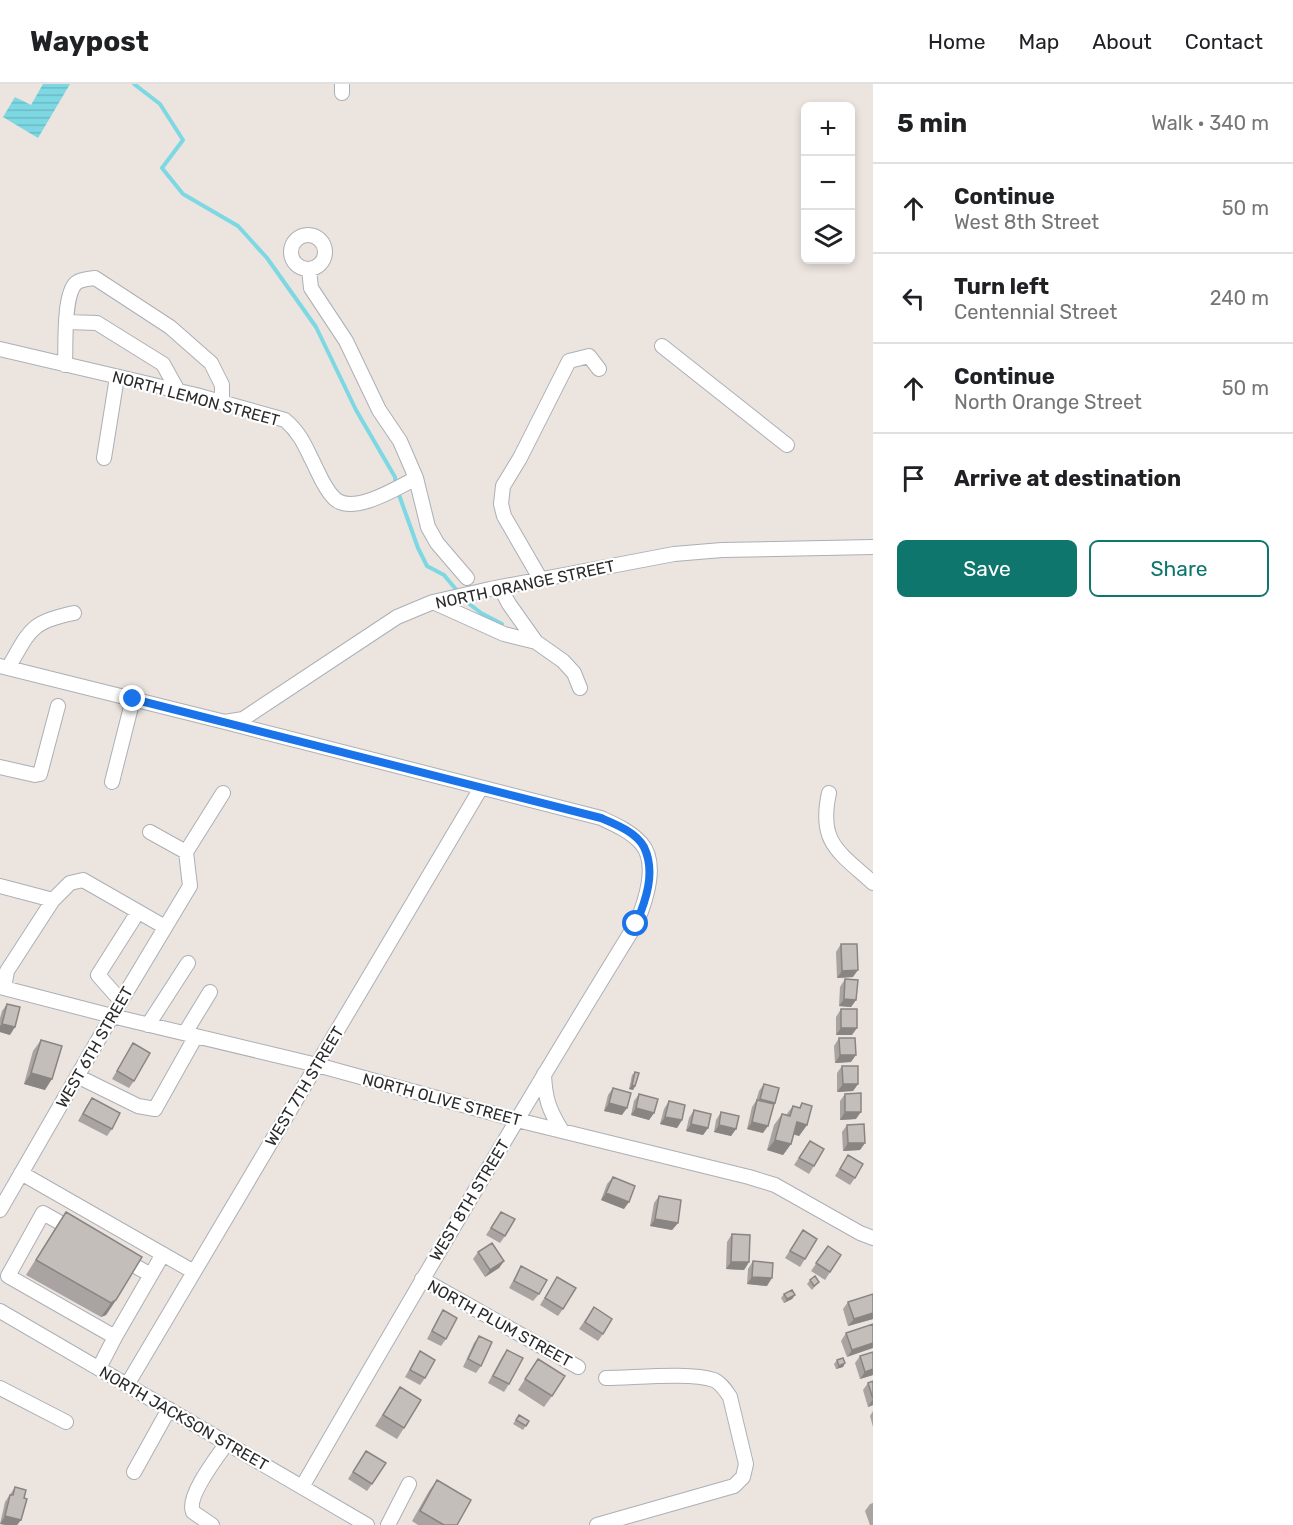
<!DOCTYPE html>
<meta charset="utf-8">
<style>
:root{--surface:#fff;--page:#f2f2f2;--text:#202124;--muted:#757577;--line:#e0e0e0;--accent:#0f766e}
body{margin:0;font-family:Rubik,sans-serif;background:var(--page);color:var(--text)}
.controls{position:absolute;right:18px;top:18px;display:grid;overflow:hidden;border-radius:9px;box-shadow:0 3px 9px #0003}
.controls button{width:54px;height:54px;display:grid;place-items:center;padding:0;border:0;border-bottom:2px solid var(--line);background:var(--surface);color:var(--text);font:30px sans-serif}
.stop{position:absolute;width:18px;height:18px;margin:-14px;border:4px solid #1a73e8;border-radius:50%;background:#fff}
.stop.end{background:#1a73e8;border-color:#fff;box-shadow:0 2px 6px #0008}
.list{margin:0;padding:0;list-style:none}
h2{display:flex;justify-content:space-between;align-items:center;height:78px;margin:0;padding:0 24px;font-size:26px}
h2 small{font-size:20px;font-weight:400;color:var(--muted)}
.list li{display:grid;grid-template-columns:39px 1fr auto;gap:18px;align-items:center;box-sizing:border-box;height:90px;padding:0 24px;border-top:2px solid var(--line)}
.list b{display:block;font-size:22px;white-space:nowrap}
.list p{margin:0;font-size:20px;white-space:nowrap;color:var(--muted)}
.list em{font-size:20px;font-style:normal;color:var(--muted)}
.actions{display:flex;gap:12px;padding:18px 24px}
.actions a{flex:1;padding:14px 0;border:2px solid var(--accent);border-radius:9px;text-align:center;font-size:21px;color:var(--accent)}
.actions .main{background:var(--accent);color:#fff}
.icon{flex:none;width:33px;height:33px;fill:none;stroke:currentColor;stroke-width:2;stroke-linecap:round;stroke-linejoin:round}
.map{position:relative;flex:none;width:873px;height:1441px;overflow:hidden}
header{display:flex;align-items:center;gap:36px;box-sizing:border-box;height:84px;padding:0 30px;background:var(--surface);border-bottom:2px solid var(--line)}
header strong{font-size:28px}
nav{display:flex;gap:33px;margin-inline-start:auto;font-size:21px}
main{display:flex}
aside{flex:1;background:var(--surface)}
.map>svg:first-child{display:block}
.water{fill:url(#water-rules)}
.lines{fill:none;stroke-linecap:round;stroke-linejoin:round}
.stream{stroke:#7dd8e3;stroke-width:4}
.minor-casing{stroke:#acafb6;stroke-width:16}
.minor{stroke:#fff;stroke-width:14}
.wall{fill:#a9a3a1}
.shaded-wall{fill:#898583}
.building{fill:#c4bebb;stroke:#898583;stroke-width:1.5}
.route{stroke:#1a73e8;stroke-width:8}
.labels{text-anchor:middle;stroke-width:4.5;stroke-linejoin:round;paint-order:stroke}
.street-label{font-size:16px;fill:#2b2b2b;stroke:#fff}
</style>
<header>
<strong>Waypost</strong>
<nav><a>Home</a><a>Map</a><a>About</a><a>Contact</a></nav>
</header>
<main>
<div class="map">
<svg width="873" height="1441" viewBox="0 0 873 1441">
<defs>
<pattern id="water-rules" width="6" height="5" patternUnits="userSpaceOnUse" patternTransform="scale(1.5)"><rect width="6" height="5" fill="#7dd8e3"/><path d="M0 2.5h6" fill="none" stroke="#6cbac3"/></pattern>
</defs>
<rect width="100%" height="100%" fill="#ece4df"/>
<path class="water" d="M43,0H70L38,54L3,33L15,13L31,21Z"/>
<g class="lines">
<path class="stream" d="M134,0L160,20L183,56L162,84L183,110L238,142L267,174L316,243L356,326L395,393L396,401
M398,408L418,464L427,482L444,491L459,509
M463,515L481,529L502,540"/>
<defs>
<path id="minor" d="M342,9V0
M291 168a17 17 0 1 1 34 0a17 17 0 1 1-34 0Z
M309,185L311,204L346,257L379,326L400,357L416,394L428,443L437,459L467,494
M67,238L97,239L163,280L178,307
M662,262L787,361
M0,265L196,311L285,336C298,347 304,359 311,374C318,387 323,403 334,414C352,432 397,404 416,394
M65,281C66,262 63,211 76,199C81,195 88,195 95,194L170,243L211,279L222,301V318
M104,374L117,293
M541,496L504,432L501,420L503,402L520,374L569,277L589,272L599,285
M500,503L509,520L536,558L563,577L574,589L580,604
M433,518L504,550L536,558
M0,582L225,638L243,635L397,533L433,518L490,505L674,470L722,466L873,463
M8,584C30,547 29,538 74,529
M225,638L601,734C616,741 630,747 641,759C659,779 645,819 636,840C521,1026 411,1214 302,1403
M0,683L35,691L40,690L58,622
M112,698L133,615
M829,709C818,759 839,768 873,799
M150,748L186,768
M0,802L53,816L7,887L4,904
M53,816L70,799L83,796L165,843
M0,903L112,932L317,981L517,1036L749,1093L775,1101L860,1149L873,1154
M121,917L98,891L138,828
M148,941L188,879
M185,949L210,908
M544,990C545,1015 549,1026 562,1047
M77,992L138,1022L155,1025L196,952
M21,1089L194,1188
M0,1126L112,932L190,802L186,768L223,709
M73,1146L43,1129L8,1192L115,1253L163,1170
M121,1174L151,1191
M422,1195L578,1283
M0,1227L367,1441
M99,1284L115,1253
M127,1301L481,704
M0,1304L66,1338
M134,1388L169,1325
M212,1441L193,1428C186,1413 217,1373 227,1359
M388,1441L409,1400
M597,1441L734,1402L743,1393L746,1380L730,1313C726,1307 721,1299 714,1296C690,1288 634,1294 606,1294"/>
</defs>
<use href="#minor" class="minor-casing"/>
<use href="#minor" class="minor"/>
</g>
<path class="wall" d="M841,860L853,893L837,894L836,868Z
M845,895L856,916L851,923L839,922L840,903Z
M7,920L10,951L0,948V934L2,927Z
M841,925L852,951H836V933Z
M839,954L851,978L835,979L834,962Z
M41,956L45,1006L24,1000L33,967Z
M133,959L134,997L129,1004L112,995Z
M842,982L858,1000L853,1007L837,1008V989Z
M635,988V1002L633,1006L629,1005L632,991Z
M764,1000L763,1049L747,1045L752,1023L756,1017L759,1007Z
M613,1004L622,1031L604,1027L608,1011Z
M639,1010L654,1029L649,1036L631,1031L634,1017Z
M845,1010L856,1035L840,1036V1017Z
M92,1014L112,1045L107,1052L78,1037L87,1021Z
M669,1017L682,1036L677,1044L660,1040L664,1025Z
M802,1019L807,1041L799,1052L793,1050L791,1060L783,1071L767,1066L774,1041L782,1030L786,1031L793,1022L799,1024Z
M694,1026L708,1044L703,1051L686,1047L689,1034Z
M721,1028L736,1045L731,1052L714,1048L716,1036Z
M847,1041L865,1059L860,1066L843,1067L842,1048Z
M810,1057L814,1082L809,1090L794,1081Z
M848,1071L855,1094L850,1101L835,1092Z
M613,1093L624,1125L601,1116L607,1100Z
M659,1112L678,1139L672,1146L650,1142L654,1119Z
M66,1128L116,1216L106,1231L101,1233L26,1191L56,1143Z
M501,1128L505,1152L500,1159L486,1151Z
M803,1146L805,1175L800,1183L785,1174Z
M732,1150L749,1178L744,1186L726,1185L727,1158Z
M828,1162L841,1171L825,1196L811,1187Z
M478,1168L504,1177L499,1184L485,1193L473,1175Z
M753,1177L767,1202L747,1200L748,1185Z
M521,1182L539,1210L533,1217L509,1204Z
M557,1193L563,1225L558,1232L540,1221Z
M810,1196L819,1198L812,1206L807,1200Z
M784,1210L795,1211L792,1215L784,1219L781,1214Z
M873,1210V1235L848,1242L843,1225L848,1218Z
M594,1223L603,1250L598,1257L579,1245Z
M443,1226L446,1255L441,1262L427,1255L438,1234Z
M873,1240L847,1273L841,1257L846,1249Z
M479,1252L481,1282L476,1289L463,1283L474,1259Z
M507,1266L509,1300L504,1308L488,1299L502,1273Z
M420,1267L425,1294L420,1301L405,1293Z
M860,1272L873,1291L860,1295L855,1279Z
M538,1275L552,1312L544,1323L518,1306Z
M837,1276L845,1279L843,1283L836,1285L834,1280Z
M873,1297V1321L868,1323L863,1306L868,1299Z
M400,1303L404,1344L397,1355L375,1342Z
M873,1327V1343L870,1332Z
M519,1331L529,1337L523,1346L513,1340Z
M366,1367L372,1400L367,1407L348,1395Z
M437,1396L457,1441H418L412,1437L429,1407Z
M15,1403L24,1414L21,1436L17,1441H6L0,1440L5,1418Z
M873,1419V1441H870L865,1427L870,1420Z"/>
<path class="shaded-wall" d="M858,886L853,893L837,894L842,887Z
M844,915L856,916L851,923L839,922Z
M2,940L15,943L10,951L0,948V942Z
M841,944H857L852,951H836Z
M840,971H856L851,978L835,979Z
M31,989L52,995L45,1006L24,1000Z
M843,1000H858L853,1007L837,1008Z
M632,1001L635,1002L633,1006L629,1005Z
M609,1019L627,1024L622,1031L604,1027Z
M636,1024L654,1029L649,1036L631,1031Z
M845,1028H861L856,1035L840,1036Z
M665,1033L682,1036L677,1044L660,1040Z
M752,1038L768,1042L763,1049L747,1045Z
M797,1038L807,1041L799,1052L789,1049Z
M691,1040L708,1044L703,1051L686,1047Z
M719,1041L736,1045L731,1052L714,1048Z
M775,1056L791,1060L783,1071L767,1066Z
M848,1059H865L860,1066L843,1067Z
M606,1109L629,1118L624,1125L601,1116Z
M655,1135L678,1139L672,1146L650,1142Z
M504,1177L499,1184L485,1193L490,1186Z
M731,1178H749L744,1186L726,1185Z
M752,1193L772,1194L767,1202L747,1200Z
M795,1211L792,1215L784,1219L787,1215Z
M116,1216L106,1231L101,1233L111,1219Z
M873,1229V1235L848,1242L854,1235Z
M873,1259V1264L847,1273L852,1266Z
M845,1279L843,1283L836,1285L839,1282Z
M873,1285V1291L860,1295L865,1288Z
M873,1315V1321L868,1323Z
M5,1432L21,1436L17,1441H6L0,1440Z"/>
<path class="building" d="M841,860H857L858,886L842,887Z
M845,895L858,896L856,916L844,915Z
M7,920L20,923L15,943L2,940Z
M841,925H857V944H841Z
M839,954H855L856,971H840Z
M41,956L62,962L52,995L31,989Z
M133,959L150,969L134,997L117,987Z
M842,982H858V1000H843Z
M635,988L639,989L635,1002L632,1001Z
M764,1000L779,1004L775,1019L760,1015Z
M613,1004L631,1009L627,1024L609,1019Z
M861,1009V1028H845V1010Z
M639,1010L658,1015L654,1029L636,1024Z
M92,1014L120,1029L112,1045L83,1030Z
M757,1016L774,1020L768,1042L752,1038Z
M669,1017L685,1021L682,1036L665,1033Z
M802,1019L812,1022L807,1041L797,1038L791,1060L775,1056L782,1030L790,1032L793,1022L800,1024Z
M694,1026L711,1030L708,1044L691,1040Z
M721,1028L739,1032L736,1045L719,1041Z
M864,1040L865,1059H848L847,1041Z
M810,1057L824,1065L814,1082L799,1074Z
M848,1071L863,1080L855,1094L840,1085Z
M613,1093L635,1102L629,1118L606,1109Z
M659,1112L681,1116L678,1139L655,1135Z
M66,1128L142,1173L116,1216L111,1219L36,1176Z
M501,1128L515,1135L505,1152L491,1144Z
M803,1146L817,1155L805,1175L790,1167Z
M732,1150L750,1151L749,1178H731Z
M492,1159L504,1177L490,1186L478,1168Z
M828,1162L841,1171L830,1188L816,1179Z
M753,1177L773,1179L772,1194L752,1193Z
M521,1182L547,1196L539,1210L514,1197Z
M815,1192L819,1198L814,1202L810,1196Z
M557,1193L576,1204L563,1225L545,1214Z
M792,1206L795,1211L787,1215L784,1210Z
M873,1210V1229L854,1235L848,1218Z
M594,1223L612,1235L603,1250L585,1238Z
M443,1226L457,1234L446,1255L432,1247Z
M873,1240V1259L852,1266L846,1249Z
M479,1252L492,1258L481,1282L468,1275Z
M507,1266L523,1274L509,1300L493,1292Z
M420,1267L435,1276L425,1294L410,1286Z
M873,1268V1285L865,1288L860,1272Z
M843,1274L845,1279L839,1282L837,1276Z
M538,1275L565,1292L552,1312L525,1295Z
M873,1297V1315L868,1299Z
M400,1303L421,1316L404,1344L383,1331Z
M519,1331L529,1337L526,1342L516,1336Z
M366,1367L386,1379L372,1400L353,1388Z
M437,1396L471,1416L457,1441H444L420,1427Z
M15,1403L26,1406L24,1414L27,1415L21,1436L5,1432L10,1411H13Z"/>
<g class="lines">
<path class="route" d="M133,615L601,734C615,740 636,748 644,763C656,788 646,816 636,840"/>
</g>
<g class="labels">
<g class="street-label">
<text transform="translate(196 314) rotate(15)" y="6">NORTH LEMON STREET</text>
<text transform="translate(525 500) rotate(-12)" y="6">NORTH ORANGE STREET</text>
<text transform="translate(94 963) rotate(-60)" y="6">WEST 6TH STREET</text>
<text transform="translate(304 1002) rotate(-59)" y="6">WEST 7TH STREET</text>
<text transform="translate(442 1015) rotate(15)" y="6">NORTH OLIVE STREET</text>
<text transform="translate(469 1116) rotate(-59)" y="6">WEST 8TH STREET</text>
<text transform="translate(500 1239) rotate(29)" y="6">NORTH PLUM STREET</text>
<text transform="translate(184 1334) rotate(30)" y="6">NORTH JACKSON STREET</text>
</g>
</g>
</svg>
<div class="controls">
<button>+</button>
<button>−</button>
<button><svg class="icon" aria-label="layers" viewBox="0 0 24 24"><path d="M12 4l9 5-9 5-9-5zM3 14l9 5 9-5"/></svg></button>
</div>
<div class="stop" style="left:636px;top:840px"></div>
<div class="stop end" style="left:133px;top:615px"></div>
</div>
<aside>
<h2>5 min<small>Walk · 340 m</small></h2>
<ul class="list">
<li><svg class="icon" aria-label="ahead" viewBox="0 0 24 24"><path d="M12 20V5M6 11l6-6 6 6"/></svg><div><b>Continue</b><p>West 8th Street</p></div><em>50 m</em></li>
<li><svg class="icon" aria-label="left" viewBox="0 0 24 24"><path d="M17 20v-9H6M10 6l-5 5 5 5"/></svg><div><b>Turn left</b><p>Centennial Street</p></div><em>240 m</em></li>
<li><svg class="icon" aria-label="ahead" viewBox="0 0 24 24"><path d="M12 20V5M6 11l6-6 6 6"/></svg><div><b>Continue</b><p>North Orange Street</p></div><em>50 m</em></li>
<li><svg class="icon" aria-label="arrive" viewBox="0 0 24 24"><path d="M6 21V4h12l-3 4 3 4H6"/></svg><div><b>Arrive at destination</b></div></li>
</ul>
<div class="actions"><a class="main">Save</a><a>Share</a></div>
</aside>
</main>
